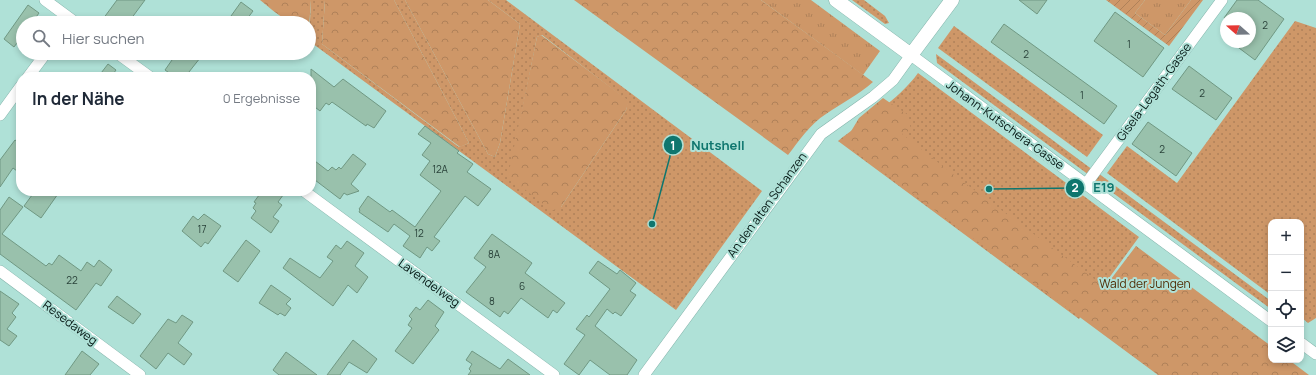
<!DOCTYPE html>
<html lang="de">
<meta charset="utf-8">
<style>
:root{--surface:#fff;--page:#f6f6f7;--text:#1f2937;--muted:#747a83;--line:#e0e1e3}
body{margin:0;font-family:Manrope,sans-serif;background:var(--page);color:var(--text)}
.controls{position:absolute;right:12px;bottom:12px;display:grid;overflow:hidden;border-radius:8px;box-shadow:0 2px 6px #0003}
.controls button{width:36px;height:36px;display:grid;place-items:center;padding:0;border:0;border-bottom:1px solid var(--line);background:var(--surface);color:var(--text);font:20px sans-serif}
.compass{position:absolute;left:1220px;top:12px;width:36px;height:36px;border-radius:50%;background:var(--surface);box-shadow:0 2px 6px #0003;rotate:290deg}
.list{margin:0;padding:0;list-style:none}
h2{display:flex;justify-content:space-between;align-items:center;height:52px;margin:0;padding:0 16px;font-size:17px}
h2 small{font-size:13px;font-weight:400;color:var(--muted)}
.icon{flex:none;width:22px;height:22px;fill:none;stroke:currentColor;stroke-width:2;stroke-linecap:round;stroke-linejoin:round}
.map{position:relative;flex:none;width:1316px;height:375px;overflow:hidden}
.search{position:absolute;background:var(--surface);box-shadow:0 2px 6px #0003;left:16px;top:16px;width:300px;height:44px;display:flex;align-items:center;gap:10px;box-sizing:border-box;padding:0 14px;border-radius:22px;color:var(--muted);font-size:15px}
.panel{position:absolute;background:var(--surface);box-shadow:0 2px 6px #0003;left:16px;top:72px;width:300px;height:124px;border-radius:16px}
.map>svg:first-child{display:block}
.grass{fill:url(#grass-dots);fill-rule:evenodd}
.forest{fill:url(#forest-crowns)}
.park{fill:url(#park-tufts)}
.garden{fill:url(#garden-furrows)}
.building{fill:#99c1ac;stroke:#709883}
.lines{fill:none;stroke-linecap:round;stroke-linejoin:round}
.minor-casing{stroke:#85b5ac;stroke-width:12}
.tertiary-casing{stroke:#85b5ac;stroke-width:15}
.minor{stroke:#fff;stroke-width:11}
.tertiary{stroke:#fff;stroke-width:14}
.labels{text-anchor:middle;stroke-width:4;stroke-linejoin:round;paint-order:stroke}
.number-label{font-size:10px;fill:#294139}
.street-label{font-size:12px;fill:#041613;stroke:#afe1d7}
.park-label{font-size:12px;fill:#512d06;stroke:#afe1d7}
.leader{fill:none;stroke:#0f766e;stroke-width:1.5}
.callout-dot{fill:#0f766e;stroke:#afe1d7;stroke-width:1.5}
.mark-label{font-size:12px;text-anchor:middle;font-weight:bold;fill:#fff}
.callout-label{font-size:13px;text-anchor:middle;font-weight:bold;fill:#0f766e;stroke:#afe1d7;stroke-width:4;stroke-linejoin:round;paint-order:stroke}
</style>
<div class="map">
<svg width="1316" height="375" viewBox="0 0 1316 375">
<defs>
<pattern id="grass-dots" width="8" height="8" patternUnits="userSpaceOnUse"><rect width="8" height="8" fill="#ce9768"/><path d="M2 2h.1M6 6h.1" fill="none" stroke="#af8159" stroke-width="1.8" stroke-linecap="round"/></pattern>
<pattern id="forest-crowns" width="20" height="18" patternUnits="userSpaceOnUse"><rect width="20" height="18" fill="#ce9768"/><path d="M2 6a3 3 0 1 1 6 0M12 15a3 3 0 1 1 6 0" fill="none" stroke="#af8159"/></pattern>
<pattern id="park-tufts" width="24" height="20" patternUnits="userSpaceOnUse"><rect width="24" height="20" fill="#ce9768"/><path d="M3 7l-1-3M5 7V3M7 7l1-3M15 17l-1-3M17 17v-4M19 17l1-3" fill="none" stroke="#af8159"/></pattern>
<pattern id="garden-furrows" width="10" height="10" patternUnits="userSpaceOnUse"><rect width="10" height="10" fill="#ce9768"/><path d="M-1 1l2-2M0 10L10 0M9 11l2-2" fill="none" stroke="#af8159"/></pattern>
</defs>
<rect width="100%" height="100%" fill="#afe1d7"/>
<path class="grass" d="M311,0H325L322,44L459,147L469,143L394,0H405L488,154L495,157L500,143L520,24L488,0H506L762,191L676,310L309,41ZM542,35L628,101L626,110L561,207L509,176L537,37Z
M852,0H864L885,16L889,23L885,24Z
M1295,21L1316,28V318L1308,323L1301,317V222H1271V295L1107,173L1127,146L1177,183Z
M954,26L1103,135L1087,157L938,48Z
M936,54L1093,170L1089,175L937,63Z
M918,73L1139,237L1079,319L838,141C864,120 898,101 918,73Z
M1098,173L1271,301V309L1094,179Z"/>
<path class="forest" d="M260,0H311L309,28V23C284,23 279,15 260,0Z
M325,0H394L469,143L460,147L322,44Z
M405,0H488L520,24L500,143L495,157L488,154Z
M574,0H761L873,82C858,95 842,103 826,114C810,124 799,141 788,155Z
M541,35L629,101L626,110L561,207L552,211L508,176L537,37Z
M883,98L908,115L911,130L902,134L954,175L1105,287L1136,246L1271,346V360H1289L1309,375H1158L844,143L859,118Z"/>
<path class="park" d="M761,0H811L880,51L863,75Z
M1145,0H1191L1165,35L1135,13Z"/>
<path class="garden" d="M1106,0H1145L1135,13L1165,35L1191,0H1203L1169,46Z"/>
<path class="building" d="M117,0H145L128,23H100Z
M1019,0H1047L1037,14Z
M1237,0H1258L1284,19L1255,60L1231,42H1250V18H1224Z
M241,2L253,11L244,23H226Z
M28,5L39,13L32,23H23V35L14,47L4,39Z
M1115,12L1164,48L1143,77L1094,41Z
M1004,24L1117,106L1104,124L991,42Z
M163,53H204L185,77H175L165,70L172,60Z
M108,64L116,70L111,77H98Z
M1189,66L1232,98L1216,120L1172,89Z
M311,69L334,87L343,79L386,111L374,128L367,124L366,126L332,102L329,105L326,103L320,111L311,104Z
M1148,122L1192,153L1176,176L1132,144Z
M425,126L459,151L457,153L473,164L467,172L491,189L478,206L465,196L434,237L440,241L432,251L427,247L420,258L403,246L410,236L394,224L388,232L359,212L360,210L359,209L368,196L390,212L392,210L415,227L441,191L420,175L430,161L422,155L431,143L418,134Z
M15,140L21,144V174L13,168L0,187V160Z
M353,154L366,164L351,184L359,191L347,195L344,193L340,199L311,177V158L328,171L332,167L336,170L339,167L341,169Z
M35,191H60L41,218L24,206Z
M262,191H286L278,202L282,205L273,217L279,221L271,233L251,218L256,211L253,208L256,203L254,202Z
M9,197L23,207L2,234L46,266L49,263L52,265L59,255L81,271L87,262L94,267L99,260L112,270L101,286L96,283L76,310L0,254V210Z
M204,214L221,226L208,244L205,242L201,247L182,231L193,216L198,220Z
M492,234L532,263L525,273L565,303L557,313L553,310L548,318L521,298L508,314L504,311L500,317L466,292L486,267L474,258Z
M246,240L260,251L238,282L223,271Z
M347,241L364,253L355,266L368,277L357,293L348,285L333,306L283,268L290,258L320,278L333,261L327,257L336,245L341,249Z
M598,261L617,274L620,270L636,283L630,291L636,295L621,316L615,312L613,314L607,309L595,326L637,360L627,375H610L590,360L579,375L564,364L585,335L576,329L587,315L589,317L610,289L589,273Z
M271,285L291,299L286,304L291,308L285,316L280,313L278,315L259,303Z
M0,291L19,304L12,313L16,317L7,329L17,336L9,346L0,340Z
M117,296L141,314L133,324L108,307Z
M428,300L444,312L435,326L439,330L413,364L395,351L412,328L408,325L412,319L409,316L416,307L420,310Z
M182,315L193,322L178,343L192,354L184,365L168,353L156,369L140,356L168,319L176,323Z
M353,340L377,359L367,373L349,362L340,375H327Z
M82,351L99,364L90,375H65Z
M472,351L500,369L508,359L530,375H468L471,371L469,369L472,364L466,360Z
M286,352L317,375H279L273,370Z"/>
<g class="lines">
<defs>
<path id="minor" d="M45,0L76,23
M117,53L150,77
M28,77L46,53
M0,115L21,86
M1086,184L1222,0
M304,191L554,375
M0,271L140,375
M1301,343L1316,354
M644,375L821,134L873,97L893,80L911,55L1271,321"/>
<path id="tertiary" d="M836,0L911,55L952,0"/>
</defs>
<use href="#minor" class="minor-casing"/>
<use href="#tertiary" class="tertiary-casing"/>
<use href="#minor" class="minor"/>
<use href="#tertiary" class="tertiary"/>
</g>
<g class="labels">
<g class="number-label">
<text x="1265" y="29">2</text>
<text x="1129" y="48">1</text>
<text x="1026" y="58">2</text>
<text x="1202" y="97">2</text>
<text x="1082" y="99">1</text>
<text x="1162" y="153">2</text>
<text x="440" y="173">12A</text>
<text x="202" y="233">17</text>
<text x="419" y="237">12</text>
<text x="494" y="258">8A</text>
<text x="72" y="284">22</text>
<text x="522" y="290">6</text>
<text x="492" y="305">8</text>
</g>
<g class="street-label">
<text transform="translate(1154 92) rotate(-54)" y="4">Gisela-Legath-Gasse</text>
<text transform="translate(1005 125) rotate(36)" y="4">Johann-Kutschera-Gasse</text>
<text transform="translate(767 205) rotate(-54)" y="4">An den alten Schanzen</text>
<text transform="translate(429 283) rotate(36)" y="4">Lavendelweg</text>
<text transform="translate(70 323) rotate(37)" y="4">Resedaweg</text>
</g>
<g class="park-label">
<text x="1145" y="288">Wald der Jungen</text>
</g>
</g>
<path class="leader" d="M652 224L673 145M989 189L1075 188"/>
<g class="callout-dot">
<circle cx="652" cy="224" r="4"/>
<circle cx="989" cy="189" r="4"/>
<circle cx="673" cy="145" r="10"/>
<circle cx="1075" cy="188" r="10"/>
</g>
<g class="mark-label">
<text x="673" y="150">1</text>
<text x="1075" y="192">2</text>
</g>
<g class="callout-label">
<text x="718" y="150">Nutshell</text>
<text x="1104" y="192">E19</text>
</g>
</svg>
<div class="controls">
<button>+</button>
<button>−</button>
<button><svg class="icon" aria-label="locate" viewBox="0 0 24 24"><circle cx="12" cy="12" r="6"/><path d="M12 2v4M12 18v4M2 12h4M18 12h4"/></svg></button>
<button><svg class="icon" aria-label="layers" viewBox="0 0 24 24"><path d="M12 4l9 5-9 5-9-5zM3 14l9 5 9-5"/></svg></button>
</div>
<svg class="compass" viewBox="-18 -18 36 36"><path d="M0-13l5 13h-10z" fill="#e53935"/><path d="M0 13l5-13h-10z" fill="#747a83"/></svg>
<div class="search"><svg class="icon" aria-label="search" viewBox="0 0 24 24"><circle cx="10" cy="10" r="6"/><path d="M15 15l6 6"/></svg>Hier suchen</div>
<section class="panel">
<h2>In der Nähe<small>0 Ergebnisse</small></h2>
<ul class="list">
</ul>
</section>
</div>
